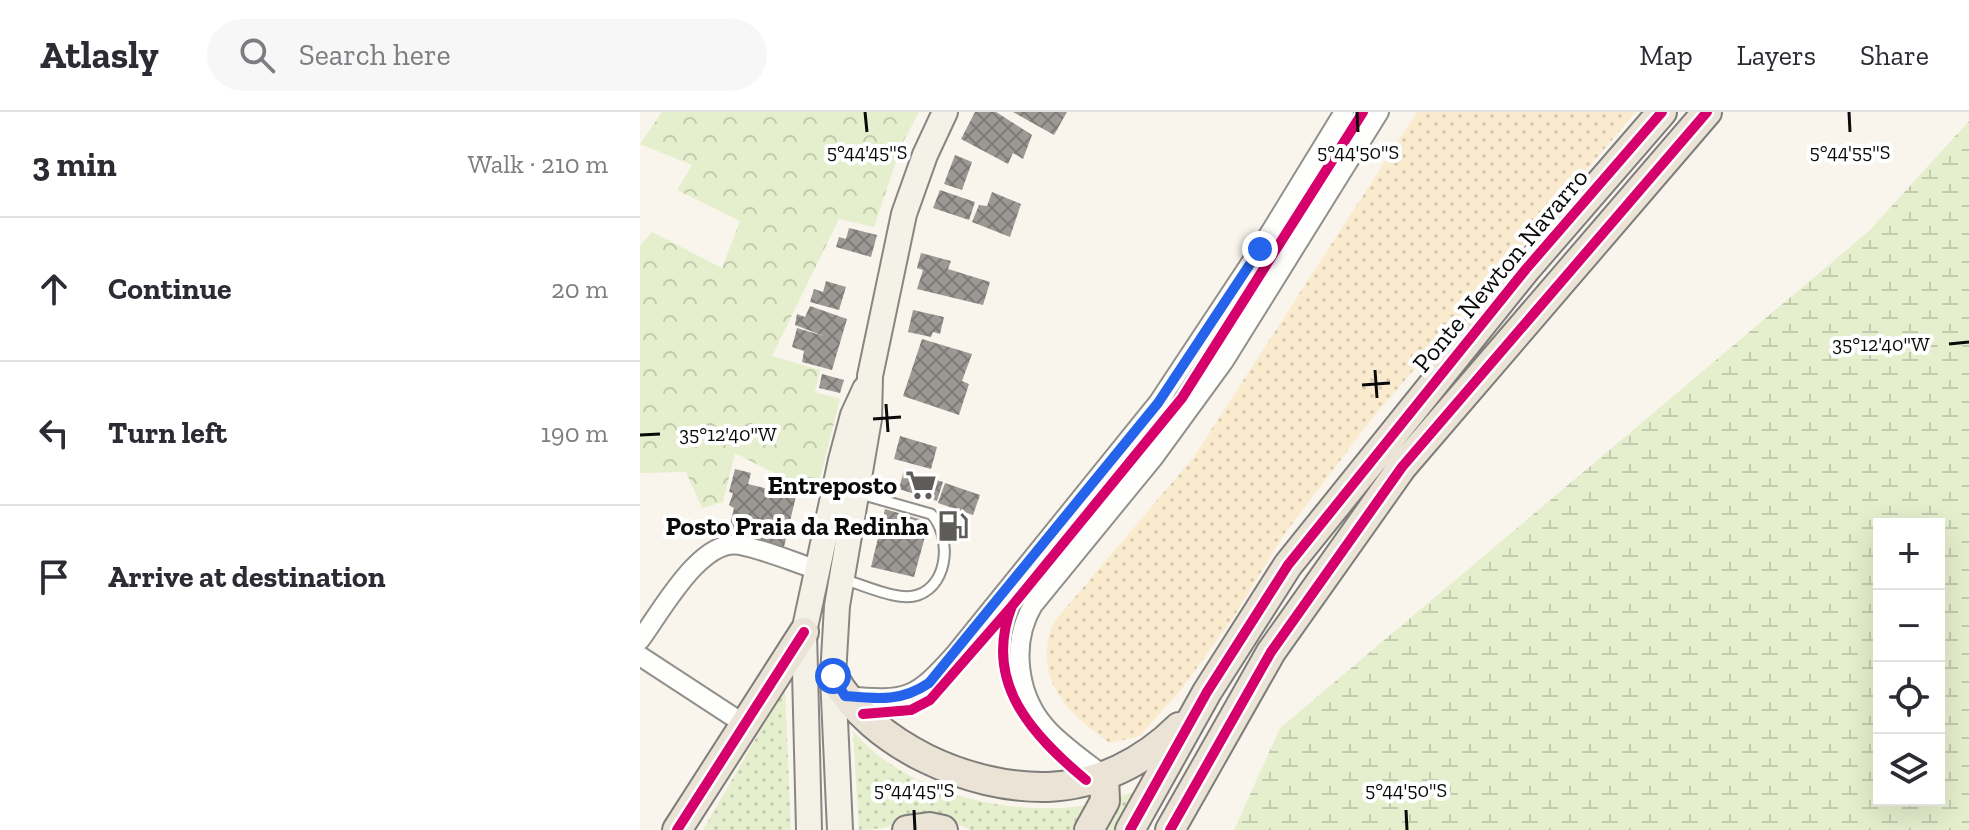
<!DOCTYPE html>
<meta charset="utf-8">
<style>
:root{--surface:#fff;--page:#f7f7f7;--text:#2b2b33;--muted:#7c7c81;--line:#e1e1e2}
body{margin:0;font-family:"Zilla Slab",serif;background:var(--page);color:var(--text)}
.controls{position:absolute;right:24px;bottom:24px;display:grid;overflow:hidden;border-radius:0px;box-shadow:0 8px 32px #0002}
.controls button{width:72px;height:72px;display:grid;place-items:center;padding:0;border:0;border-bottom:2px solid var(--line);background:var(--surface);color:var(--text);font:40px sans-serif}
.stop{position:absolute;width:24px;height:24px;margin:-18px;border:6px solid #2563eb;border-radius:50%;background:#fff}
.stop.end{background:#2563eb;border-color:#fff;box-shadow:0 2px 8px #0008}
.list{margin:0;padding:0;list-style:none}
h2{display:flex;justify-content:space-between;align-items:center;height:104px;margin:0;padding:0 32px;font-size:34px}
h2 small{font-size:26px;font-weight:400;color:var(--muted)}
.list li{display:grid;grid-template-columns:52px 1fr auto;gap:24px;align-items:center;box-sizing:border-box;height:144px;padding:0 32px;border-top:2px solid var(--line)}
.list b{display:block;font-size:30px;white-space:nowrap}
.list em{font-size:26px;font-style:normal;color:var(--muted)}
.icon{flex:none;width:44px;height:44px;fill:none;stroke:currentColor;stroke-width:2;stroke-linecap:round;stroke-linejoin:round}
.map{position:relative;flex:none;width:1329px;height:718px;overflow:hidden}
header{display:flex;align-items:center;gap:48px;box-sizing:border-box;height:112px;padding:0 40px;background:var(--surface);border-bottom:2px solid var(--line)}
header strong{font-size:38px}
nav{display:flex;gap:44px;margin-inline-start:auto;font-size:28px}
.search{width:560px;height:72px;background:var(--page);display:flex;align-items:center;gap:20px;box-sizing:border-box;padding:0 28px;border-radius:44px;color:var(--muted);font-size:30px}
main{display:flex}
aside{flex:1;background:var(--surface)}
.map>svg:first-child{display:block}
.grass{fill:url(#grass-dots)}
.wetland{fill:url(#wetland-marsh);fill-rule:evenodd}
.sand{fill:url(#sand-dots)}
.park{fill:url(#park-crowns)}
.building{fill:url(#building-cross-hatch)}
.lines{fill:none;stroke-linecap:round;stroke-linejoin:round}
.service-casing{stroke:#92908c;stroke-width:13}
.minor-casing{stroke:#92908c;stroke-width:22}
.secondary-casing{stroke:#888683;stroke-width:28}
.primary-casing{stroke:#7f7d7a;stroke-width:32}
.service{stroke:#fefefc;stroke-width:9}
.minor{stroke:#fefefc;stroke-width:18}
.secondary{stroke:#f4f1e7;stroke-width:24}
.primary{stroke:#ebe3d6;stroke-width:28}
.cycleway-casing{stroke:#fff;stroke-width:15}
.cycleway{stroke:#d6006c;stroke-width:10}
.route{stroke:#2563eb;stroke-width:10}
.ticks{fill:none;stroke:#0a0a0a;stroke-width:3}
.labels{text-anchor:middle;stroke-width:8;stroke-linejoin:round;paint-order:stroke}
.street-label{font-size:26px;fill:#0a0a0a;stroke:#fff}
.poi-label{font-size:26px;font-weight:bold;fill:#0a0a0a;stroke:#fff;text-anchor:end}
.ticks-label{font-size:20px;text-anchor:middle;fill:#0a0a0a;stroke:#fff;stroke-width:8;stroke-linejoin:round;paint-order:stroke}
</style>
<header>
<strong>Atlasly</strong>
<div class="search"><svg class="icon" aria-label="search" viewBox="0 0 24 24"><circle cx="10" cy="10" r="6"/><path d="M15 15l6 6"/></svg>Search here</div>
<nav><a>Map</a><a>Layers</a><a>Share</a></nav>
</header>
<main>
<aside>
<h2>3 min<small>Walk · 210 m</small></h2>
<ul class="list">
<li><svg class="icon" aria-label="ahead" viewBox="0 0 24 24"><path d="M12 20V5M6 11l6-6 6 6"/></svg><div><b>Continue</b></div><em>20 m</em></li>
<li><svg class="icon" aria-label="left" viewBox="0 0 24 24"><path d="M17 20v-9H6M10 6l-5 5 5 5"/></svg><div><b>Turn left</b></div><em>190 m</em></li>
<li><svg class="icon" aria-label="arrive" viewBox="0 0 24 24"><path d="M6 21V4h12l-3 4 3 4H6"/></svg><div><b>Arrive at destination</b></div></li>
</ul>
</aside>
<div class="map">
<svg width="1329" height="718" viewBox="0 0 1329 718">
<defs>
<pattern id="grass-dots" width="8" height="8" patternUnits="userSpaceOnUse" patternTransform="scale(2)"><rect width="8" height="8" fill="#e5eecd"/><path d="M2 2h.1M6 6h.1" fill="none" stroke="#c3cbaf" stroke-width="1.8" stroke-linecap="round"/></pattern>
<pattern id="wetland-marsh" width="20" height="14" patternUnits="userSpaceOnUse" patternTransform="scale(2)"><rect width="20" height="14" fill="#e5eecd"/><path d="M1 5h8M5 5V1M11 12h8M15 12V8" fill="none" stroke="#c3cbaf"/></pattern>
<pattern id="sand-dots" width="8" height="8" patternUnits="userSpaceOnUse" patternTransform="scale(2)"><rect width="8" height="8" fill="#faebce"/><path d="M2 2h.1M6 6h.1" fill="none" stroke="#d5c8b0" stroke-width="1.8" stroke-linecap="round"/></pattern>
<pattern id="park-crowns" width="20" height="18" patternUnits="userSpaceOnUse" patternTransform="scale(2)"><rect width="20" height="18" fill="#e5eecd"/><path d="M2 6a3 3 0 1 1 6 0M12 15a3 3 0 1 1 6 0" fill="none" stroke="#c3cbaf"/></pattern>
<pattern id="building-cross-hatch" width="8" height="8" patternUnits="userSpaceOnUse" patternTransform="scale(2)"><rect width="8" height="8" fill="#9c9894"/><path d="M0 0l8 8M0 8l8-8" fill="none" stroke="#7d7a77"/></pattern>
</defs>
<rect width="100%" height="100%" fill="#f9f5ed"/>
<path class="grass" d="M145,576L151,718H63Z
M213,619C263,678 356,702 432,695C455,693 477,685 498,679L474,718H331C284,694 263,718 219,718Z"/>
<path class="wetland" d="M1329,9V718H594L640,616L1229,119ZM1239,412H1299V688H1239Z"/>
<path class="sand" d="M777,0H996L734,304L645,421L593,506L543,575L500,624L470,631C427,601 392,567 413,511L553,346Z"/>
<path class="park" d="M22,0H279L262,32L234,115L199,107L132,244L180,258L175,280L200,287L176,382L95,341L83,390L62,396L46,360L0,361V134L12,120L82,156L100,109L37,78L52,53L0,32Z"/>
<path class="building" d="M335,0H356L392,23L383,47L373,41L368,52L321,27Z
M373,0H427L414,23Z
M315,43L332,50L322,78L304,72Z
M300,78L335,90L329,108L293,96Z
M352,80L381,92L370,125L332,110L339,93L347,94Z
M209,116L237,123L231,145L196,135L199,125L206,127Z
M281,141L311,149L308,157L350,170L343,193L277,177L283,158L277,156Z
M186,169L206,175L199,198L170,190L174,177L183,180Z
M170,194L207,207L192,258L162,250L164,239L152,235L157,216L184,224L155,213L157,202L165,205Z
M273,198L304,205L300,222L293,220L291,225L268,220Z
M282,227L332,242L322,269L329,272L319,303L263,284Z
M182,262L204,268L200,281L179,276Z
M260,324L297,335L291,357L254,347Z
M95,357L111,361L108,372L156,384L144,435L88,421L94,396L89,393L93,381L89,380Z
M264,358L303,370L297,389L259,377Z
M305,371L340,383L333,403L298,391Z
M245,397L289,410L274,465L231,455Z"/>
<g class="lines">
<defs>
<path id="service" d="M205,468C225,473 258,490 278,483C310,472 311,422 291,402L217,381"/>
<path id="minor" d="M0,528C21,500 61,425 100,433C126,438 153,450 178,458
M0,544L104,612
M205,584C268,590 275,587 316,541L518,291L620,137L704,0
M464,664C446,650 426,636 410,620C377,587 370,532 393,493L514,345L584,249L739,0"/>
<path id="secondary" d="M169,718L164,520L201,348L213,303L225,277
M200,718L193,564L197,494L229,307L230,264L264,102L285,43L305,0"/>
<path id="primary" d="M193,564C232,634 330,677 408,675C458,673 504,650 539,615
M37,718L164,520
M267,718L289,715L303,718
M449,718L465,689L464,664
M490,718L567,580L648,453L886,157L1022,0
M530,718L631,540L762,355L1067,0"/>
</defs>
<use href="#service" class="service-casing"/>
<use href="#minor" class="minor-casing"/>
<use href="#secondary" class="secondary-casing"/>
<use href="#primary" class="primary-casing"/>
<use href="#service" class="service"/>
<use href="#minor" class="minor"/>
<use href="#secondary" class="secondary"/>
<use href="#primary" class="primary"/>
<defs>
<path id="cycleway" d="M372,494L542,286L723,0
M223,602L271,598L290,588L372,494C342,570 392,623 446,668
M37,718L164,520
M490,718L567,580L648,453L886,157L1022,0
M530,718L631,540L762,355L1067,0"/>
</defs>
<use href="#cycleway" class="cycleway-casing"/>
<use href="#cycleway" class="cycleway"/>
</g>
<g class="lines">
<path class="route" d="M193,564L205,584C238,587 261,590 289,571L518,291L620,137"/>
</g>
<path class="ticks" d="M225,0L227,20M717,0L718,20M1209,0L1210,20M1309,232L1329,230M735,258L737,286M722,273L750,271M246,292L248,320M233,307L261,305M0,323L20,322M274,698L275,718M766,698L767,718"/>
<defs>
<symbol id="supermarket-bare" viewBox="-9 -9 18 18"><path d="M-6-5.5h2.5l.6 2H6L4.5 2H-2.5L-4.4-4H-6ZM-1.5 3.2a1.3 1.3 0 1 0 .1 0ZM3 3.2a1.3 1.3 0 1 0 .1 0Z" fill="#5e5c59" stroke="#fff" stroke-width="2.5" paint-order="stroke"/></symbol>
<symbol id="fuel-bare" viewBox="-9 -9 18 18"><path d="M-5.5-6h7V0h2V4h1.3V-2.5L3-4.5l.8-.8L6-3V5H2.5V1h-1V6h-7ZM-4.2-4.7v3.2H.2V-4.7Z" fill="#5e5c59" stroke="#fff" stroke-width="2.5" paint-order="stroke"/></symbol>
</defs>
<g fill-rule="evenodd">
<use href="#supermarket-bare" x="259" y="351" width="44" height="44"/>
<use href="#fuel-bare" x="291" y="392" width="44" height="44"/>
</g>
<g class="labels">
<g class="street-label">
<text transform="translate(860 158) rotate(-50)" y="9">Ponte Newton Navarro</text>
</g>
<g class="poi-label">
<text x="257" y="382">Entreposto</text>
<text x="289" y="423">Posto Praia da Redinha</text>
</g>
</g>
<g class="ticks-label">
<text x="227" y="47">5°44'45"S</text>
<text x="718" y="47">5°44'50"S</text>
<text x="1210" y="47">5°44'55"S</text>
<text x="1241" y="239">35°12'40"W</text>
<text x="88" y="329">35°12'40"W</text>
<text x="274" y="685">5°44'45"S</text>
<text x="766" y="685">5°44'50"S</text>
</g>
</svg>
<div class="controls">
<button>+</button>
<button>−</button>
<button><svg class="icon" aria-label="locate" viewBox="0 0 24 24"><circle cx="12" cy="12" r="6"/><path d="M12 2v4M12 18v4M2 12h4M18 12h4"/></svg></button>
<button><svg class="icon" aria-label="layers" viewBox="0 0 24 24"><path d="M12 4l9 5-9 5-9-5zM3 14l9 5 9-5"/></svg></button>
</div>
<div class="stop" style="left:193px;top:564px"></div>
<div class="stop end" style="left:620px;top:137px"></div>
</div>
</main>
